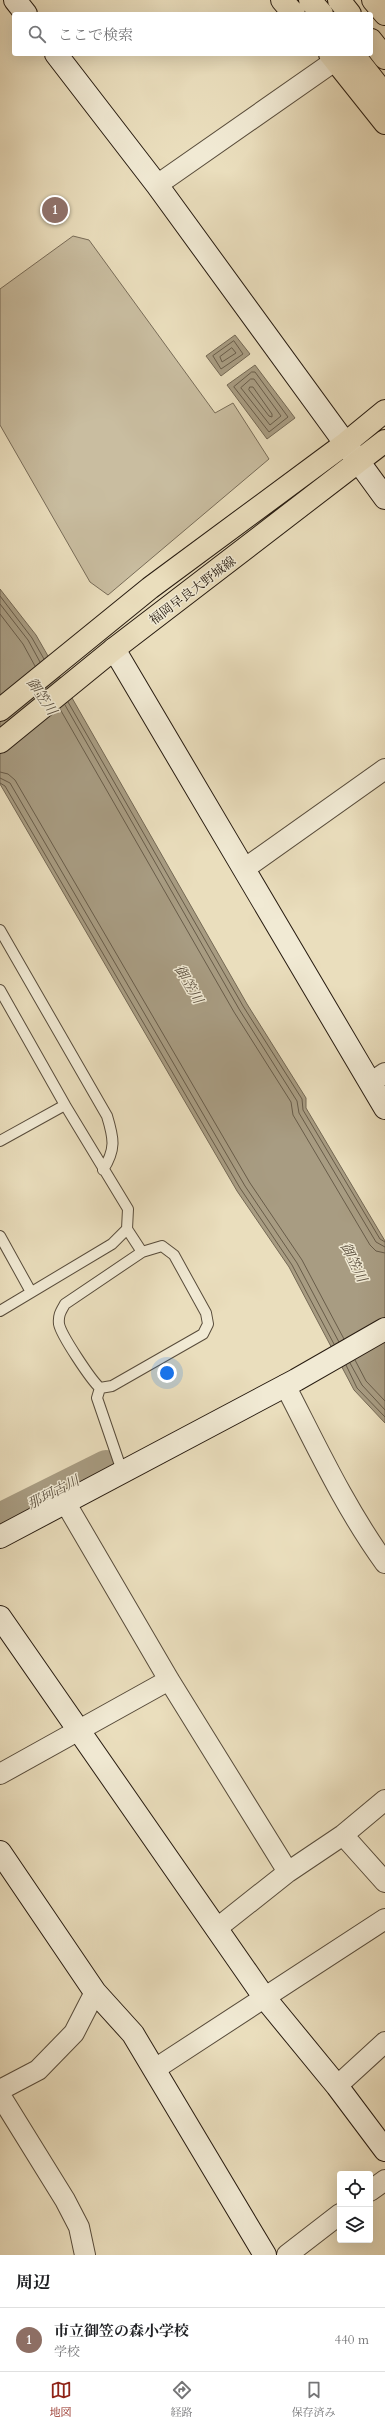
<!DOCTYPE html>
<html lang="ja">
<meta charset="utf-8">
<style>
:root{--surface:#fff;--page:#f2f2f2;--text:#202124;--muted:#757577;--line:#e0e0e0;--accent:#8f2418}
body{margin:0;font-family:Cardo,"Noto Serif JP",serif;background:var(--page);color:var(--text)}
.controls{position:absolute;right:12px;bottom:12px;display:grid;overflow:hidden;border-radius:4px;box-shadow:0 4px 16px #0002}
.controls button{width:36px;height:36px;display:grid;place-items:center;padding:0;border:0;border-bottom:1px solid var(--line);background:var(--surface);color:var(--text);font:20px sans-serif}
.you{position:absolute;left:167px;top:1373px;width:14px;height:14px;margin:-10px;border:3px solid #fff;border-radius:50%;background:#1a73e8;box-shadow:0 0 0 6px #1a73e833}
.badge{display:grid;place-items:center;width:26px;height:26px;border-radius:50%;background:var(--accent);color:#fff;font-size:13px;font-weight:700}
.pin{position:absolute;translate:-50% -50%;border:2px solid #fff;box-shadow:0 1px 4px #0006}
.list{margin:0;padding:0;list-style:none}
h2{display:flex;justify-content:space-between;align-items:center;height:52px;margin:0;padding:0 16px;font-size:17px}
h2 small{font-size:13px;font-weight:400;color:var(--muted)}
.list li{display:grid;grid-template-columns:26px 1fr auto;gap:12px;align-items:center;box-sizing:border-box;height:64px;padding:0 16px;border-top:1px solid var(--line)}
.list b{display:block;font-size:15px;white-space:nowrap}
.list p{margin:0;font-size:13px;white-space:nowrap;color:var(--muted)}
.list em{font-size:13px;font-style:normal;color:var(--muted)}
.icon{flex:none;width:22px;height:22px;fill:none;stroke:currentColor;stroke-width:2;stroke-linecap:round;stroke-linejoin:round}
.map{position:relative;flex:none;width:385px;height:2255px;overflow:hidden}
.search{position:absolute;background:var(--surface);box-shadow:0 4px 16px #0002;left:12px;right:12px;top:12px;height:44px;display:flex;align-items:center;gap:10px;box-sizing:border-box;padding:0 14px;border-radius:4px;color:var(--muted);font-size:15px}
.sheet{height:116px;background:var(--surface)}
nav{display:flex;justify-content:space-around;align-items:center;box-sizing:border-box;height:56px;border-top:1px solid var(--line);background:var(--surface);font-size:11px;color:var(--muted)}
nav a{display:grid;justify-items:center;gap:2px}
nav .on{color:var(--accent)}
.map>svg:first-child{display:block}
.green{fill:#c9bda0;stroke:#786c58}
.water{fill:#a89c82;stroke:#746854}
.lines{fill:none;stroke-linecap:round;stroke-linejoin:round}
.shore{stroke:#685c49;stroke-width:1}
.river{stroke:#a89c82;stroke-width:32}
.lane-casing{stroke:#584c3b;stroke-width:12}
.street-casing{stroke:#584c3b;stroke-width:22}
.secondary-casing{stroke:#271b10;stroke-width:24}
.primary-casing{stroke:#271b10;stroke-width:24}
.highway-casing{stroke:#271b10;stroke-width:24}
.lane{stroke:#f1ead4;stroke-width:10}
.street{stroke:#f1ead4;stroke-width:20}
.secondary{stroke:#f1ead4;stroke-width:22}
.primary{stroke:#eadebd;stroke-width:22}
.highway{stroke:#eadebd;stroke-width:22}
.labels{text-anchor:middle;stroke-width:3;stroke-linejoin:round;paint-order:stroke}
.street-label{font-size:13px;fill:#271b10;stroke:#f1ead4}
.water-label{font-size:14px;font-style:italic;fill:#5b4f3e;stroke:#f1ead4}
</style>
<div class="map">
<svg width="385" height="2255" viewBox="0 0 385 2255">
<rect width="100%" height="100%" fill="#eadebd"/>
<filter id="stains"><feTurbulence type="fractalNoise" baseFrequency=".005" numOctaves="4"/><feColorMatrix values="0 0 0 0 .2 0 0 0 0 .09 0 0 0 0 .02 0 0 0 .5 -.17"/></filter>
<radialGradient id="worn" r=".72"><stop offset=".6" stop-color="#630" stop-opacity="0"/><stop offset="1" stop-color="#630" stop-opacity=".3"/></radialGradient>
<path class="green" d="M73,236L89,240L215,413L233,403L269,459L108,595L90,582L0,425V289Z"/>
<path class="water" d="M235,335L250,354L221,376L206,356Z
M255,365L295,418L267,439L227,385Z
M0,589L36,635L247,1004L306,1098V1108L385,1241V1423L354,1390L289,1267L237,1191L0,784Z"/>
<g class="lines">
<path class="shore" d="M234,341L243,354L221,369L213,356Z
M232,348L236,353L222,362L220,357Z
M252,372H255L288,417L269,432L234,387Z
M251,379H254L281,416L270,425L241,388Z
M250,387H253L272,414V417L269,416L249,390Z
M0,596L32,638L44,659
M0,604L28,640L40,662
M0,614L23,644L35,666
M68,702L243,1006L302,1099L303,1110L380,1239L385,1242
M65,705L239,1009L297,1101L299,1113L376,1242L385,1247
M60,709L234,1012L291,1102L293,1115L370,1245L376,1251L385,1253
M0,772L8,774L15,780L250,1183L302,1260L344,1339
M0,778L10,783L245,1186L297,1263L339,1342
M0,783L5,786L240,1188L292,1265L334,1344
M355,1360L366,1381L385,1401
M350,1363L362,1385L385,1410
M346,1365L357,1388L385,1417"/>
<path class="river" d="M0,1519L106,1466"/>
<defs>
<path id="lane" d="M0,930L107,1116C114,1139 116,1149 103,1170
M0,990L65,1105L128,1209L127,1229L142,1252
M0,1141L65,1105
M0,1236L31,1292
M0,1311L112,1244L127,1229
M100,1388L112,1386L203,1334L208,1324L206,1313L174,1255L162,1246L142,1252L65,1304C61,1311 58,1315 59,1324C61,1335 91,1380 100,1388L97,1398L122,1471"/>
<path id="street" d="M157,185L336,60
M244,869L385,769
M370,1083L385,1073
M285,1385C316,1445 345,1508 385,1563
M65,1502L169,1680L288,1872
M0,1774L169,1680
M343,1835L385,1882
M216,1929L288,1872L343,1835L385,1800
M155,2069L385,1919
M337,2086L385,2042
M0,2090L38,2070L74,2033L95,1992
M0,2095L65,2200L79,2227L85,2255
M370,2191L385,2180
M287,2255L340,2214"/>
<path id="secondary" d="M15,0L26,14
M56,54L157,185L385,498
M114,649L385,1108
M0,1537L296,1380L385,1329
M0,1617L264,1997L337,2086L385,2150
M0,1852L95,1992L133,2034L265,2255"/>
<path id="primary" d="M0,710L150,588L346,443L385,411
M0,742L114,649L385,441"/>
<path id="highway" d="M282,0L294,14
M310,0L322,14
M339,0L350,14
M373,0L385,14
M371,40L385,58
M330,54L385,123
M353,54L385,95"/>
</defs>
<use href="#lane" class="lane-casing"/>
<use href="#street" class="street-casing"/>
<use href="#secondary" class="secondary-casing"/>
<use href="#primary" class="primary-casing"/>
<use href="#highway" class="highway-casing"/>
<use href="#lane" class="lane"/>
<use href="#street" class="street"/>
<use href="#secondary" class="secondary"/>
<use href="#primary" class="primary"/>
<use href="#highway" class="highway"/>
</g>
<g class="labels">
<g class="street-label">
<text transform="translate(192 590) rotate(-37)" y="5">福岡早良大野城線</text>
</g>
<g class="water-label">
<text transform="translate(42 696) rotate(56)" y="5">御笠川</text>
<text transform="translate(189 984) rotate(60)" y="5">御笠川</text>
<text transform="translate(354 1262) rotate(64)" y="5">御笠川</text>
<text transform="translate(53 1492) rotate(-27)" y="5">那珂古川</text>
</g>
</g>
<rect width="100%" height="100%" filter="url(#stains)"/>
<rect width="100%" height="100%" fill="url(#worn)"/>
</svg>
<div class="controls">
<button><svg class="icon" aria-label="locate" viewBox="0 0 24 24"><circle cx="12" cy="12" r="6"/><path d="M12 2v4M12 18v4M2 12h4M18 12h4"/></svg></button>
<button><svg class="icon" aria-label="layers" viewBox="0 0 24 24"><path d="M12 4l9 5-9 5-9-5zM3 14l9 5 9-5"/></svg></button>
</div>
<div class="you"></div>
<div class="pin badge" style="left:55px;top:210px;background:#8d6e63">1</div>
<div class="search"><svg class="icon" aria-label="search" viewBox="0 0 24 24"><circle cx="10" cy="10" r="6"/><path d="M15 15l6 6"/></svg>ここで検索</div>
</div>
<section class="sheet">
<h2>周辺<small></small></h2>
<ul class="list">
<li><span class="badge" style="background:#8d6e63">1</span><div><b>市立御笠の森小学校</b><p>学校</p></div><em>440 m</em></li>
</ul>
</section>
<nav>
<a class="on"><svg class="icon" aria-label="map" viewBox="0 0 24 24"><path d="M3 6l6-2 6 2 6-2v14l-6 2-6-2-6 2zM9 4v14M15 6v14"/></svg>地図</a>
<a><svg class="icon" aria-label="directions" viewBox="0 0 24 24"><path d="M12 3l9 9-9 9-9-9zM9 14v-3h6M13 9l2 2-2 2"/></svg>経路</a>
<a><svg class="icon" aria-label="saved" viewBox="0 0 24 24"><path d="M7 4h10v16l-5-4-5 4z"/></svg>保存済み</a>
</nav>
